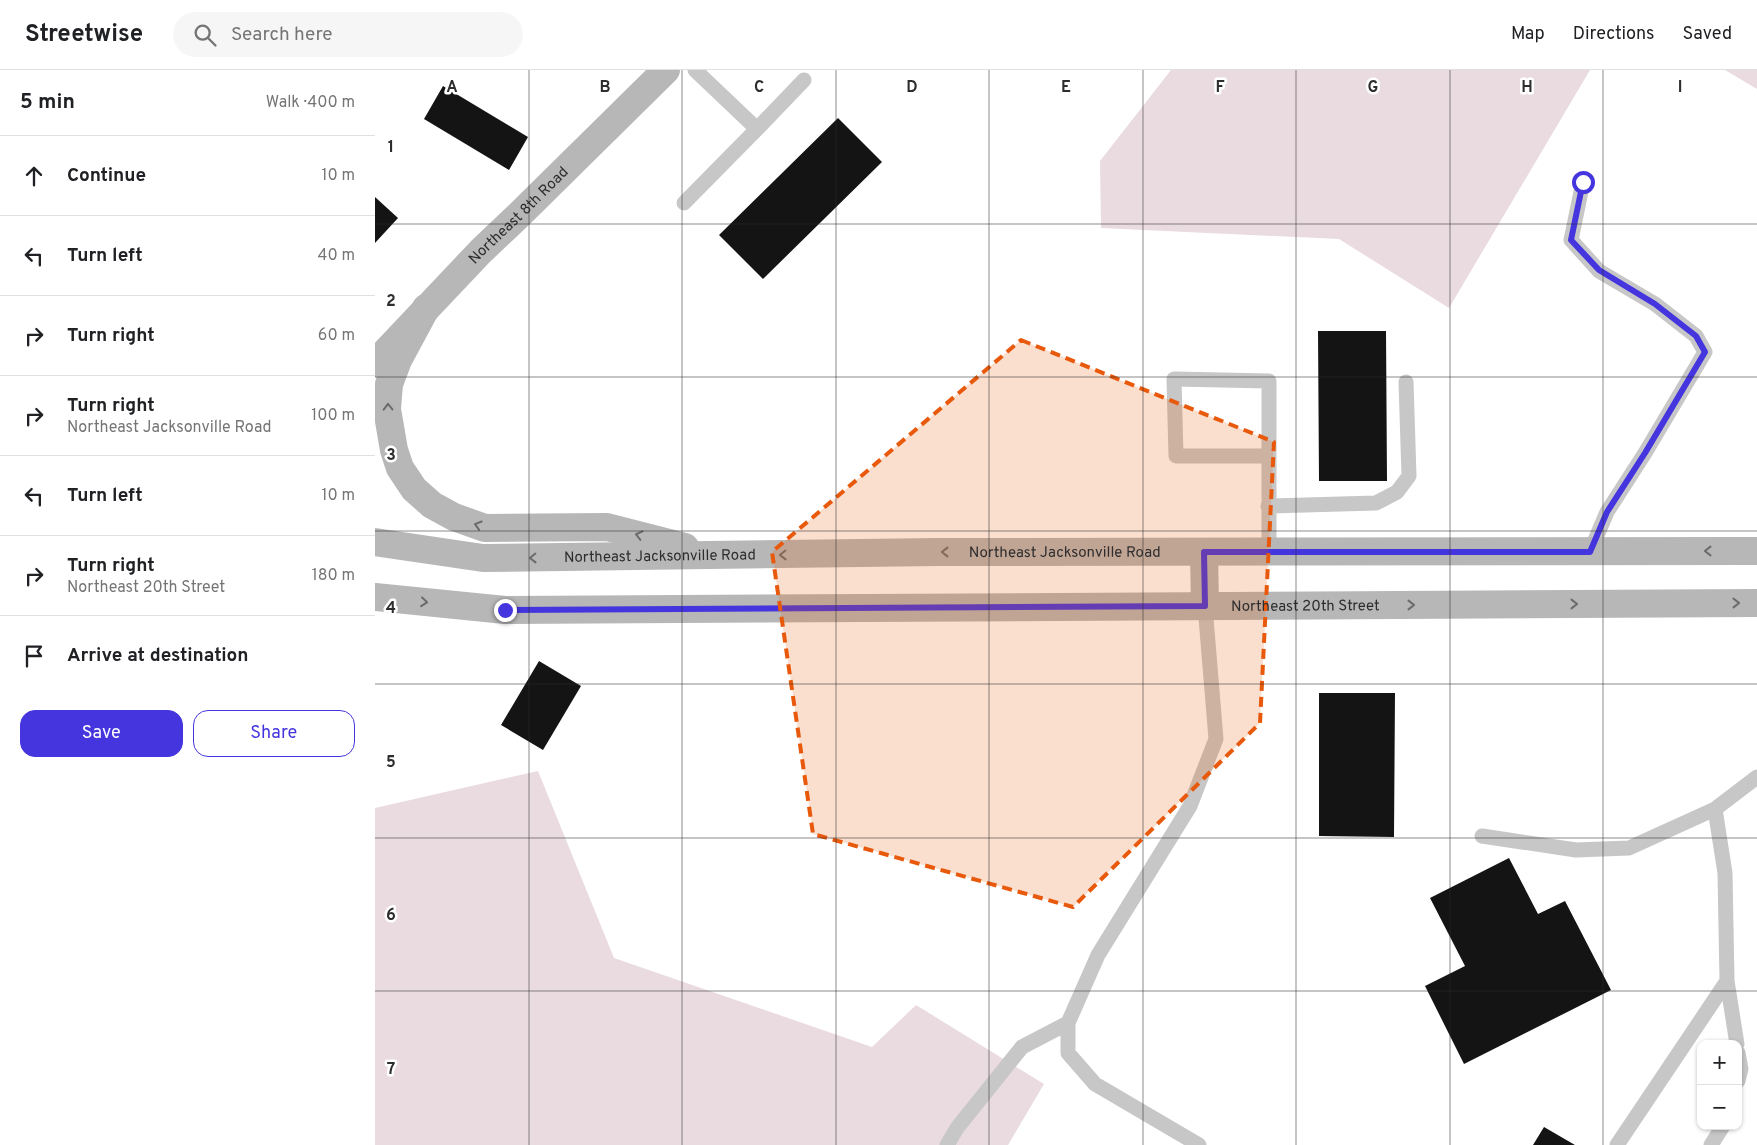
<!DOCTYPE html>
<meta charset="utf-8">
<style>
:root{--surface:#fff;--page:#f6f6f6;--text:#202124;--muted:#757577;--line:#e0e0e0;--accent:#4435de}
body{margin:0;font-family:Overpass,sans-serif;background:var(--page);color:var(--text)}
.controls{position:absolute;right:15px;bottom:15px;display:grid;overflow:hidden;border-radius:10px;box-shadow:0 1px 4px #0004}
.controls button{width:45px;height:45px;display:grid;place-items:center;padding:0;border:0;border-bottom:1px solid var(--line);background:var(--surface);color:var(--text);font:25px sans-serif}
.stop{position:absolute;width:15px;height:15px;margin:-11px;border:4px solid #4435de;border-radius:50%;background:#fff}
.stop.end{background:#4435de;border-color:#fff;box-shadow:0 1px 5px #0008}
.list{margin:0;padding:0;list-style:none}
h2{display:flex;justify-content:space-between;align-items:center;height:65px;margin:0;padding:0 20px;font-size:21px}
h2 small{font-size:16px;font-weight:400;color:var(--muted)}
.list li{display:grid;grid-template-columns:32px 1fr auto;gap:15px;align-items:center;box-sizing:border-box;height:80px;padding:0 20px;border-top:1px solid var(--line)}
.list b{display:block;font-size:19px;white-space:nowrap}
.list p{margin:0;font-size:16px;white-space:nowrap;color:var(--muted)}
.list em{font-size:16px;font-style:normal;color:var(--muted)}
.actions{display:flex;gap:10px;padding:15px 20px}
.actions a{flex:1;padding:11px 0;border:1px solid var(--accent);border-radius:15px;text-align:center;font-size:18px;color:var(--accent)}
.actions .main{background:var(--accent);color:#fff}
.icon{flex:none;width:28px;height:28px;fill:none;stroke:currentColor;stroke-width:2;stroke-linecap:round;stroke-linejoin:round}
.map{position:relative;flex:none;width:1382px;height:1075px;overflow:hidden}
header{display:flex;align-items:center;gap:30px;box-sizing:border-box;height:70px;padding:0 25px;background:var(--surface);border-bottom:1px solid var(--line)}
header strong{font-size:24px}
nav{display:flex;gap:28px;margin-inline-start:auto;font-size:18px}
.search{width:350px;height:45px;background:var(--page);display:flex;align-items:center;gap:12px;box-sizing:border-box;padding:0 18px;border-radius:28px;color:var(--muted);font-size:19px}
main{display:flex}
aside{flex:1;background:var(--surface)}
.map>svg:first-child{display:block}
.green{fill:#eadbe0}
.building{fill:#141414}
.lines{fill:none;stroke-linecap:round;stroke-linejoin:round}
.lane{stroke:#c7c7c7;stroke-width:15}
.secondary{stroke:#b7b7b7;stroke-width:28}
.oneway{stroke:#6b6b6b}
.route{stroke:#4435de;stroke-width:6}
.marked{fill:#e8590c;fill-opacity:0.2;stroke:#e8590c;stroke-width:4;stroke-dasharray:10 6;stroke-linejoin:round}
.grid{fill:none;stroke:#2d2d2d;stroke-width:1;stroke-opacity:0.55}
.labels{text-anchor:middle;stroke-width:5;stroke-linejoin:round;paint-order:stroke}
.street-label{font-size:15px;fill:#2d2d2d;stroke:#fff}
.grid-label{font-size:16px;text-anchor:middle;font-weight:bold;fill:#2d2d2d;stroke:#fff;stroke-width:5;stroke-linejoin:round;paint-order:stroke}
</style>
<header>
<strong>Streetwise</strong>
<div class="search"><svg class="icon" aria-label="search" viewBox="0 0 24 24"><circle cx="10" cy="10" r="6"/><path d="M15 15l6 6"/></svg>Search here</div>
<nav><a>Map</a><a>Directions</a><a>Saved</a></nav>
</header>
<main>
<aside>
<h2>5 min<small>Walk · 400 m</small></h2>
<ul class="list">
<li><svg class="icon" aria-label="ahead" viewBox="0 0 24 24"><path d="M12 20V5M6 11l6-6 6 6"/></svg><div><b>Continue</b></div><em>10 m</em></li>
<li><svg class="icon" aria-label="left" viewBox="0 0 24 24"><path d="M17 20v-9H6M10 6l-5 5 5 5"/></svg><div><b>Turn left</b></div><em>40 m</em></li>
<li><svg class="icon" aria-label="right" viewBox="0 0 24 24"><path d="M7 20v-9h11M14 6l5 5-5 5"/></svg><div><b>Turn right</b></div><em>60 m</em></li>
<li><svg class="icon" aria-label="right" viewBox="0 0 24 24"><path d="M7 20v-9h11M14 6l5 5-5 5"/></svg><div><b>Turn right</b><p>Northeast Jacksonville Road</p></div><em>100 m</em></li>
<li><svg class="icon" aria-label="left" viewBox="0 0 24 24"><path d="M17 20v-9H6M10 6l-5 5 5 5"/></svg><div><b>Turn left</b></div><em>10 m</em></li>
<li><svg class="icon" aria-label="right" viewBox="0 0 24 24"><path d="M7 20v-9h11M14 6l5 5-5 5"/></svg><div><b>Turn right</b><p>Northeast 20th Street</p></div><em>180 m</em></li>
<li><svg class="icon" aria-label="arrive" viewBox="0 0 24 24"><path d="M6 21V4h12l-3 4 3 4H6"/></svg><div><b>Arrive at destination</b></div></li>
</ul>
<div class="actions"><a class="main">Save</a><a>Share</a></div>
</aside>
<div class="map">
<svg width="1382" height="1075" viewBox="0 0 1382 1075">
<rect width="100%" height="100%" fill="#fff"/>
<path class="green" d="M796,0H1215L1074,238L964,169L726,158L725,91Z
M1350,0H1382V19Z
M163,701L239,888L497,977L541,935L669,1014L633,1075H0V738Z"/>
<path class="building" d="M68,16L153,67L134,100L49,49Z
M463,48L507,92L388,209L344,165Z
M0,127L23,148L0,173Z
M943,261H1011L1012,411H944Z
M164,591L206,616L168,680L126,655Z
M944,623H1020L1019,767L944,766Z
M1134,788L1163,844L1190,831L1236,920L1089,994L1050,916L1090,896L1055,828Z
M1169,1057L1200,1075H1158Z"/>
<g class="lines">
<path class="lane" d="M382,59L429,10
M1208,112L1196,170L1224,201L1280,234L1321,266L1330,282L1270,383L1232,442L1215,482
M309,133L382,59L320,0
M893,386H801L799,309L894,311V482
M893,436L1001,433L1022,422L1034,406L1031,312
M1340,739L1350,803L1352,911L1362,974
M1107,766L1201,780L1254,778L1340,739L1382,707
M1363,983L1366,999L1363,1011
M572,1075L582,1058L647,977L693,953
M824,1075L720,1014L693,983V953L723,885L815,736L841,669L830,536
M1242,1075L1352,911
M1336,1075L1348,1056"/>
<g class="secondary">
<path d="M51,238L23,290L14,314L12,339L19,380L25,398L39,419L57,435L79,447L110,458L232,457L310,477"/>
<path id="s1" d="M0,293L106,181L144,145L291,0"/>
<path id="s2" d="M0,472L108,488L563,482L1382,481"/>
<path d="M829,482L830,536"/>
<path id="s3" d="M0,527L130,540L1382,533"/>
</g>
</g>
<defs><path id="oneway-chevron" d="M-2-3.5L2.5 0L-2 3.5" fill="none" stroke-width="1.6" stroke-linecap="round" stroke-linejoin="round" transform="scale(1.25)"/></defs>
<g class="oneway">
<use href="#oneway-chevron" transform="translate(13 337) rotate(-91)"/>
<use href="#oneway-chevron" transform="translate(103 455) rotate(-163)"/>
<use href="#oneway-chevron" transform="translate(264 465) rotate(-166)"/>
<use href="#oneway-chevron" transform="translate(1333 481) rotate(180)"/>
<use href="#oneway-chevron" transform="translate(570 482) rotate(180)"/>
<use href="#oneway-chevron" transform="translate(408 485) rotate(179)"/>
<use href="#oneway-chevron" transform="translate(158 488) rotate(179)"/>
<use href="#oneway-chevron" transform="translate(49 532) rotate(6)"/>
<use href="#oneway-chevron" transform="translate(1361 533)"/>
<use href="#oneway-chevron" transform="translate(1199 534)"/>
<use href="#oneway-chevron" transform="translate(1036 535)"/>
</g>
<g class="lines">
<path class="route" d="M130,540L830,536L829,482H1215L1232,442L1270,383L1330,282L1321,266L1280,234L1224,200L1196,170L1208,112"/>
</g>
<path class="marked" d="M646,270L899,372L885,653L698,837L438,764L397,482Z"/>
<path class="grid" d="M154,0V1075M307,0V1075M461,0V1075M614,0V1075M768,0V1075M921,0V1075M1075,0V1075M1228,0V1075M0,154H1382M0,307H1382M0,461H1382M0,614H1382M0,768H1382M0,921H1382"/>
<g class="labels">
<g class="street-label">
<text dy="5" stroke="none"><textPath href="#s1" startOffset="206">Northeast 8th Road</textPath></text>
<text dy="5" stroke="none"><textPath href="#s2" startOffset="691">Northeast Jacksonville Road</textPath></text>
<text dy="5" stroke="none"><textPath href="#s2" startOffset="286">Northeast Jacksonville Road</textPath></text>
<text dy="5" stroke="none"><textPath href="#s3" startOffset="931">Northeast 20th Street</textPath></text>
</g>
</g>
<g class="grid-label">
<text x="77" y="22">A</text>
<text x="230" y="22">B</text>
<text x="384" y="22">C</text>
<text x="537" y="22">D</text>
<text x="691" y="22">E</text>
<text x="845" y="22">F</text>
<text x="998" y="22">G</text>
<text x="1152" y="22">H</text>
<text x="1305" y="22">I</text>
<text x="16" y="82">1</text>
<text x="16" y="236">2</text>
<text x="16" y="390">3</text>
<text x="16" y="543">4</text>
<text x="16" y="697">5</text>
<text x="16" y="850">6</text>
<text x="16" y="1004">7</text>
</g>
</svg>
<div class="controls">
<button>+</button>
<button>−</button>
</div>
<div class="stop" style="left:1208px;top:112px"></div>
<div class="stop end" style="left:130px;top:540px"></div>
</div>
</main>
